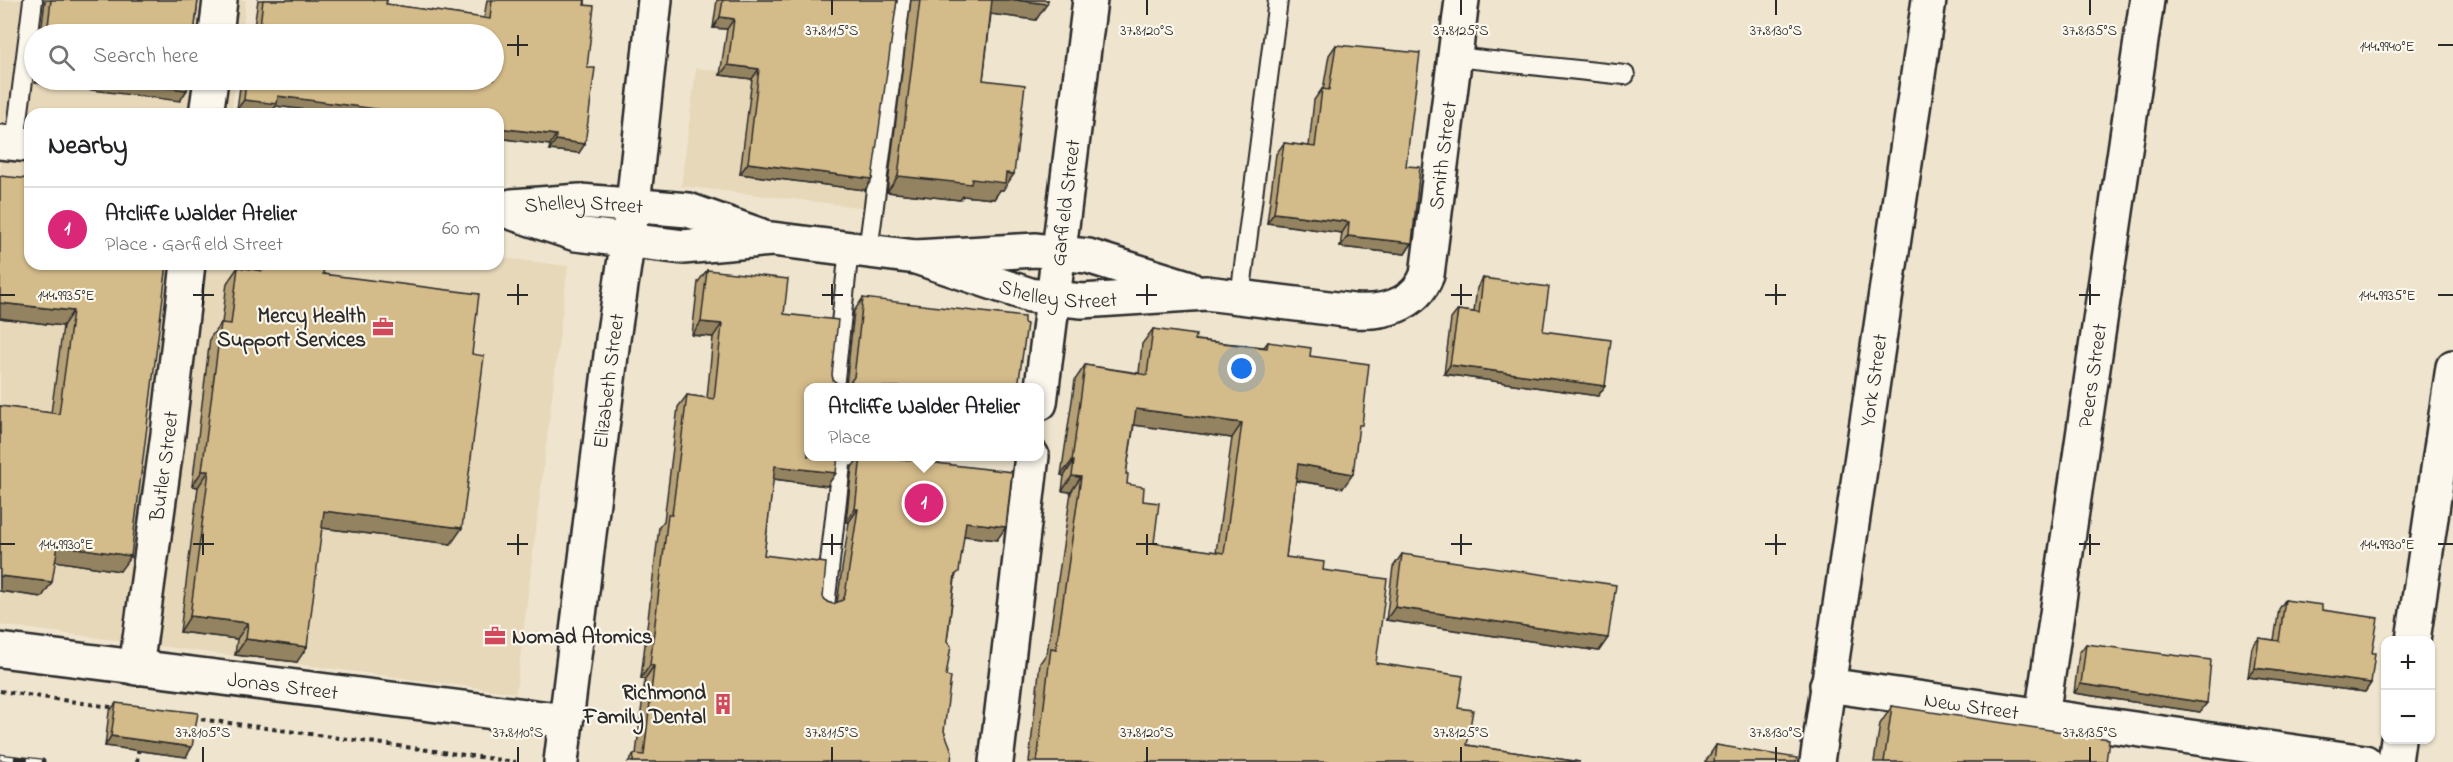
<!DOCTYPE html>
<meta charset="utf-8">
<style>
:root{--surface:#fff;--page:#f2f2f2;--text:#202124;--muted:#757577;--line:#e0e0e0;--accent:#db2777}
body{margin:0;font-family:"Indie Flower",sans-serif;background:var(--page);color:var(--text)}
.controls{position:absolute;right:18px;bottom:18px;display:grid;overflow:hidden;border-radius:12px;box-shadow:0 2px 4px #0004}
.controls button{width:54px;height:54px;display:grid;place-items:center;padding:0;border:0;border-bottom:2px solid var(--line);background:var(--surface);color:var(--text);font:30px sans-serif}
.you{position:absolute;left:1242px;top:369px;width:21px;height:21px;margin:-15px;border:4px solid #fff;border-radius:50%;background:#1a73e8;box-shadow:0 0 0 9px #1a73e833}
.badge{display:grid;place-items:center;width:39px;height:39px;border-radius:50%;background:var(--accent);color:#fff;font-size:20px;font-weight:700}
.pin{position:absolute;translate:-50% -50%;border:3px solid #fff;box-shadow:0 2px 6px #0006}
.popup{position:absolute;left:804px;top:383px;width:240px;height:78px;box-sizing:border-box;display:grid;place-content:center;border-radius:12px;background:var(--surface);filter:drop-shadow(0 2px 4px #0005);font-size:20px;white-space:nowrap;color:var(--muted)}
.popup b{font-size:22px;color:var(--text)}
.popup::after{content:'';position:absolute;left:50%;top:100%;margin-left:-12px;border:12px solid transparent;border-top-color:var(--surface)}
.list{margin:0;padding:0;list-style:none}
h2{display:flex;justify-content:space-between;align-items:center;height:78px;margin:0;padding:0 24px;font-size:26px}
h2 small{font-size:20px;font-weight:400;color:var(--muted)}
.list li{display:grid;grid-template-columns:39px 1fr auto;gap:18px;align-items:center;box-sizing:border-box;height:84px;padding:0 24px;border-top:2px solid var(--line)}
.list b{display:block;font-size:22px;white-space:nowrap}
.list p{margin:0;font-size:20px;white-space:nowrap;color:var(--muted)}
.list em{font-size:20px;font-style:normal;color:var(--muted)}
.icon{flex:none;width:33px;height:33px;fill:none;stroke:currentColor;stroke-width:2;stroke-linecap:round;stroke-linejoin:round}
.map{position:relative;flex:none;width:2453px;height:762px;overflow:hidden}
.search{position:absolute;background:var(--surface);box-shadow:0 2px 4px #0004;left:24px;top:24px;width:480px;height:66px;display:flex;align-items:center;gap:15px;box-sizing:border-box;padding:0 21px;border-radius:33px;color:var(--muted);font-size:22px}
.panel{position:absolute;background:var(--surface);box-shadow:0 2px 4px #0004;left:24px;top:108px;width:480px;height:162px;border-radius:18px}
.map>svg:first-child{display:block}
.built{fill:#e7d8ba}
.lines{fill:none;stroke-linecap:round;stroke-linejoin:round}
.service-casing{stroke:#2b2b2b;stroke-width:22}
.minor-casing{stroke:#2b2b2b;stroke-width:38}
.tertiary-casing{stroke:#2b2b2b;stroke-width:38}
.path{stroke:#2b2b2b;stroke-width:4;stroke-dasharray:4.5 4.5;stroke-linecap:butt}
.service{stroke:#fbf7ec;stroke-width:18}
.minor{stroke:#fbf7ec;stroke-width:33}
.tertiary{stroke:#fbf7ec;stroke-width:33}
.rail-casing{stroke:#2b2b2b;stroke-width:7}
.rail{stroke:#fbf7ec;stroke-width:4.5;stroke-dasharray:14;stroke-linecap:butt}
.wall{fill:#b6a177;stroke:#2b2b2b;stroke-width:1.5;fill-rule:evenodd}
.shaded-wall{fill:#948361;stroke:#2b2b2b;stroke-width:1.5}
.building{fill:#d4bb8a;stroke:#2b2b2b;stroke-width:1.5;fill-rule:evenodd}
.ticks{fill:none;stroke:#2b2b2b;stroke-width:2}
.labels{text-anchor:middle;stroke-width:4.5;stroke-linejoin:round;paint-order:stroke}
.street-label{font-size:21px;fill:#2b2b2b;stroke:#fbf7ec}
.poi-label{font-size:21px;font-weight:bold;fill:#2b2b2b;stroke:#fbf7ec;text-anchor:end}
.ticks-label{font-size:15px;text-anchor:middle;fill:#2b2b2b;stroke:#fbf7ec;stroke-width:4.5;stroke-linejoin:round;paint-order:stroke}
</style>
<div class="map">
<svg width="2453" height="762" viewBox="0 0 2453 762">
<rect width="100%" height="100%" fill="#efe5cf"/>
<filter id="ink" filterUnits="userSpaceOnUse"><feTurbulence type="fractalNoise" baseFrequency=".0167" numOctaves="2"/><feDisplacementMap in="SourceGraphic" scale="12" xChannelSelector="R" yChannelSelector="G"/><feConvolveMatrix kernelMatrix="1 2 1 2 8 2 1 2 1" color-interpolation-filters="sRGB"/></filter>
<g filter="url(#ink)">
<path class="built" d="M0,0H246L242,34H34V80H236L231,114H30V264H498V257L568,266L516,693L0,625Z
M696,68L881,90L866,208L681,186Z"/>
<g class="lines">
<defs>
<path id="service" d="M1455,57L1625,75
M15,144L33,0
M868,251L901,0
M1240,297L1278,0
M834,388L849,249
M851,456L882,460
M825,606L842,456"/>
<g id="minor">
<path d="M216,34L220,0"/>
<path d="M206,114L211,80"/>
<path d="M0,142L30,145"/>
<path id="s1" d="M512,206L580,201L688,210L759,235"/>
<path d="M498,208L576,234L683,247L772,239L916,257L1036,250L1059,253L1088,256L1187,287"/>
<path id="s2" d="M916,257L1030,295L1053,298L1082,301L1206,293L1353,311C1383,313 1415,306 1427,275L1462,0"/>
<path id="s3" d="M1040,403L1090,0"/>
<path d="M2413,640L2453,367"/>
<path id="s4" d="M0,650L566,721"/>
<path id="s5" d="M136,668L168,434L188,264"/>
<path id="s6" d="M1827,685L2365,762"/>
<path id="s7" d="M2042,716L2147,0"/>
<path d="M996,762L1032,456"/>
<path id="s8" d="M1817,762L1929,0"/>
<path d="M2395,762L2398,740"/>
</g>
<g id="tertiary">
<path id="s9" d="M561,762L613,339L633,205L655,0"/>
</g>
</defs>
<use href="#service" class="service-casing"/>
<use href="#minor" class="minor-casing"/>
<use href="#tertiary" class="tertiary-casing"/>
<path class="path" d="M0,691L117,708
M192,718L516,762
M137,762L139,745"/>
<use href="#service" class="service"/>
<use href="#minor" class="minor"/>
<use href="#tertiary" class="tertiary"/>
<defs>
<path id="rail" d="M0,757L42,762"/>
</defs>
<use href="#rail" class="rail-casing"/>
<use href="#rail" class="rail"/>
</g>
<path class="wall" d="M45,0H198L194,34H41Z
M258,0H387L386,4L484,18L487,0H585L587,68L579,153L549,150L550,145L498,138V114H338L276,106L271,113L237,109L241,80H494V34H253Z
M717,0H897L865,190L740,174L752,79L720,75L727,29L713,28Z
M911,0H1048L1036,20L991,14L983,80L1003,190H1000L994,199L963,196L960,200L887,192Z
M1336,45L1406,166L1412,243L1405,254L1340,247L1342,233L1267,223L1276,154L1284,143L1309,146L1314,100L1322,89L1323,90L1329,55Z
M167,264L120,571L55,561L42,597L0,591V406L51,413L63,326L0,318Z
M260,264H306L472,354L451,544L322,528L297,662L235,655L237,639L180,632L198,487L192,486L210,338L221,323H222L227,283L238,267L256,270Z
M707,270L784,314L832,375L833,380L841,386H846L854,311L863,298L1018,387H808L836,473L827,486L773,479L764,555L823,597L827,602L833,604L837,603L849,522H846L852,467L860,456H876L997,540L964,536L955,579L947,641L944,731L951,762H628L634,754H636L645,679L641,678L659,527L664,521L678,407L687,395L707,398L713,337L692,335L698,282Z
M1483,278L1605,386L1598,396L1444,374L1451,319L1458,310L1474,312L1477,288Z
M1153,329L1195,340L1264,347L1268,342L1310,356L1358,430L1343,488L1296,481L1286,557L1323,570L1376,663L1458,708L1467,745L1580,762H1029L1040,663L1047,653L1071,492L1062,491L1064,476L1061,475L1075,380L1085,365L1139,373L1142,344ZM1134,425L1232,438L1216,552L1154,543L1143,501L1127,484L1126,474Z
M1402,554L1599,651L1386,620L1393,567Z
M2285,600L2322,610L2372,653L2371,683L2365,692L2248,677L2252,647L2259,638L2274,640L2279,609Z
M2086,644L2200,712L2074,693L2079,653Z
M116,703L186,757L105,746L109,712Z
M1892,706L2106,762H1874L1880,724Z
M1716,745L1796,762H1705Z"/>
<path class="shaded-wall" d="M991,0H1016L1047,4L1036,20L982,13Z
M720,17L734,19L727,29L713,28Z
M728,65L759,69L752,79L720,75Z
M37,80H99L187,90L180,101L35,83Z
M278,96L414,113L338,114L276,106L271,113L237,109L244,100Z
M498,128L556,135L550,145L498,138Z
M556,140L585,144L579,153L549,150Z
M748,163L872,179L865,190L740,174Z
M1006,173L1014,174L1003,190H1000L994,199L963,196L960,200L887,192L898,176L972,179Z
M1274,213L1349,222L1342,233L1267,223Z
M1348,236L1412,243L1405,254L1340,247Z
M0,303L73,311L63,326L0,318Z
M701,322L722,324L713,337L692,335Z
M1450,365L1605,386L1598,396L1444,374Z
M1136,409L1242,423L1232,438L1126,424Z
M1072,461H1074L1064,476L1061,475Z
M1298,464L1353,474L1343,488L1287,479Z
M775,466L836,473L827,486L766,478Z
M202,471H209L198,487L192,486Z
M1072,476L1081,477L1071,492L1062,491Z
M855,509H858L849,522H846Z
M324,511L462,528L451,544L314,527Z
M966,522L1006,527L997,540L957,535Z
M58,545L131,556L120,571L48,560Z
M0,576L52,582L42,597L0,591Z
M1395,607L1608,638L1599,651L1386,620Z
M190,616L248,623L237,639L180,632Z
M246,639L307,647L297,662L235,655Z
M650,665L654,666L645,679L641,678Z
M2255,668L2371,683L2365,692L2248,677Z
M2081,684L2207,703L2200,712L2074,693Z
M111,736L192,747L186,757L105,746Z"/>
<path class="building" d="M51,0H198L194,34H47Z
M263,0H387L386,4L490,19L492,0H585L584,5L594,6L587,68H595L585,144L556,140V135L498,128V114H414L278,96L277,104L244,100L246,80H494V34H259Z
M723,0H897L872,179L748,163L759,69L728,65L734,19L720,17Z
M920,0H992L983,80L1025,85L1014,174L1006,173L1005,183L972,179L971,184L898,176Z
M1016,0H1048L1047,4Z
M1336,45L1420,53L1406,166L1420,167L1412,243L1348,236L1349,222L1274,213L1284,143L1315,147L1322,89L1329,90Z
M99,80H188L187,90Z
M0,176L30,179V264H167L131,556L58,545L52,582L0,576V406L59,414L73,311L0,303Z
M263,264H306L324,266L323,274L479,294L472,354L484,356L462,528L324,511L307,647L246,639L248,623L190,616L209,471H202L221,323L231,324L238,267L262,271Z
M707,270L788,279L784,314L838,320L832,375L833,380L841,386L848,385L854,377L863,298L1024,317V323L1027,324L1018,387H808V456H838L836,473L775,466L764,555L826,563L823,597L827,602L833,604L843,600L845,595L858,509H855L861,456H876L1012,472L1006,527L966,522L959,572L955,575L947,641L951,646L946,676L951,677L944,731L952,751L951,762H633L634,754L644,755L654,666L650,665L668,515H672L687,395L714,399L722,324L701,322Z
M1483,278L1549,287L1543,331L1611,340L1605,386L1450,365L1458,310L1479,313Z
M1153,329L1196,335L1195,340L1267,348L1268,342L1311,348L1310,356L1369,364L1362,425H1359L1353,474L1298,464L1286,557L1324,562L1323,570L1387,579L1376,663L1463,676L1458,708L1473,710L1467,745L1580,762H1037L1051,648L1056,649L1081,477L1072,476L1074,461H1072L1085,365L1147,375ZM1136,409L1242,423L1224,553L1154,543L1159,503L1143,501L1144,487L1127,484L1128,474H1126Z
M1402,554L1616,585L1608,638L1395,607Z
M2285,600L2322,605V610L2378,618L2372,653H2375L2371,683L2255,668L2259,638L2279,641Z
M2086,644L2211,660L2207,703L2081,684Z
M116,703L198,713L192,747L111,736Z
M1892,706L2109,739L2106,762H1884Z
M1716,745L1797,758L1796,762H1714Z"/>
</g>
<path class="ticks" d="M832,0V15M1147,0V15M1461,0V15M1776,0V15M2090,0V15M518,35V56M507,45H528M2438,45H2453M203,284V305M518,284V305M832,284V305M1147,284V305M1461,284V305M1776,284V305M2090,284V305M0,295H15M193,295H214M507,295H528M822,295H843M1136,295H1157M1451,295H1472M1765,295H1786M2079,295H2100M2438,295H2453M203,534V555M518,534V555M832,534V555M1147,534V555M1461,534V555M1776,534V555M2090,534V555M0,544H15M193,544H214M507,544H528M822,544H843M1136,544H1157M1451,544H1472M1765,544H1786M2079,544H2100M2438,544H2453M203,747V762M518,747V762M832,747V762M1147,747V762M1461,747V762M1776,747V762M2090,747V762"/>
<defs>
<symbol id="office-bare" viewBox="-9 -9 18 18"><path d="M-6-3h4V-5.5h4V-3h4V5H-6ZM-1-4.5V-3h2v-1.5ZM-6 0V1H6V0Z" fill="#d1495b" stroke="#fbf7ec" stroke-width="2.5" paint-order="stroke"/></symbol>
<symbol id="building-bare" viewBox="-9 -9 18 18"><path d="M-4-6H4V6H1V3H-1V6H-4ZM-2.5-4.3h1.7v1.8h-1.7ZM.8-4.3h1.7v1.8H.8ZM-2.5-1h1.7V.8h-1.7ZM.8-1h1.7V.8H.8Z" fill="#d1495b" stroke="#fbf7ec" stroke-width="2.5" paint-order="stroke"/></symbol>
</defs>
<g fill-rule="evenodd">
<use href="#office-bare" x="368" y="312" width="30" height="30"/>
<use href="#office-bare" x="480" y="621" width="30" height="30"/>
<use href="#building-bare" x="708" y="689" width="30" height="30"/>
</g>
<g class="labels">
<g class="street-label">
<text dy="7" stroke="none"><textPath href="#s2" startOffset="654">Smith Street</textPath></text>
<text dy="7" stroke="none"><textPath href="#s3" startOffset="202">Garfield Street</textPath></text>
<text dy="7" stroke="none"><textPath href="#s1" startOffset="72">Shelley Street</textPath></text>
<text dy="7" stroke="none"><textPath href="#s2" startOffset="148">Shelley Street</textPath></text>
<text dy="7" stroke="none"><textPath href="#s7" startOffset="344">Peers Street</textPath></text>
<text dy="7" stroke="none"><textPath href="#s9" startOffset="384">Elizabeth Street</textPath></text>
<text dy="7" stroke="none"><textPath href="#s8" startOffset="386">York Street</textPath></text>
<text dy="7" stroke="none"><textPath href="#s5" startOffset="204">Butler Street</textPath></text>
<text dy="7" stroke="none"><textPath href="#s4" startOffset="285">Jonas Street</textPath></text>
<text dy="7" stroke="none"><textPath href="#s6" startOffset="146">New Street</textPath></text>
</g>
<g class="poi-label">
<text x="366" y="322">Mercy Health<tspan x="366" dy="24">Support Services</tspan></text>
<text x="512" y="643" text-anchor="start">Nomad Atomics</text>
<text x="706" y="699">Richmond<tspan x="706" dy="24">Family Dental</tspan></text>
</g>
</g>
<g class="ticks-label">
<text x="832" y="35">37.8115°S</text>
<text x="1147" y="35">37.8120°S</text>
<text x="1461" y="35">37.8125°S</text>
<text x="1776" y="35">37.8130°S</text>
<text x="2090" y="35">37.8135°S</text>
<text x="2387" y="51">144.9940°E</text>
<text x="2387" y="300">144.9935°E</text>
<text x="66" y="300">144.9935°E</text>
<text x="2387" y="549">144.9930°E</text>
<text x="66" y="549">144.9930°E</text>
<text x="203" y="737">37.8105°S</text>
<text x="518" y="737">37.8110°S</text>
<text x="832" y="737">37.8115°S</text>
<text x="1147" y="737">37.8120°S</text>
<text x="1461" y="737">37.8125°S</text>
<text x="1776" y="737">37.8130°S</text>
<text x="2090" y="737">37.8135°S</text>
</g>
</svg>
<div class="controls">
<button>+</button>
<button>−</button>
</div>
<div class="you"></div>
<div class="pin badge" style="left:924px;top:503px">1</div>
<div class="popup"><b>Atcliffe Walder Atelier</b>Place</div>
<div class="search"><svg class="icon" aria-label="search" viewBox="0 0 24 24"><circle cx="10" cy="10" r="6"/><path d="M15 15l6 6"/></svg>Search here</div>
<section class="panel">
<h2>Nearby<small></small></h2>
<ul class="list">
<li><span class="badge">1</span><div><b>Atcliffe Walder Atelier</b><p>Place · Garfield Street</p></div><em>60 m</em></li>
</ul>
</section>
</div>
